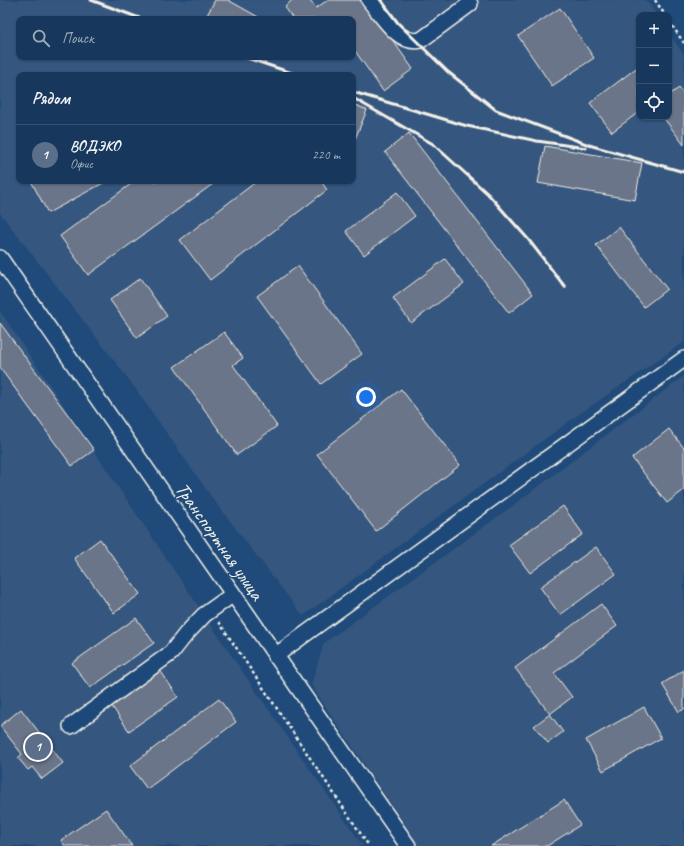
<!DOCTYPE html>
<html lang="ru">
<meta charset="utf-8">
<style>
:root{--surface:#17385c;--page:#203f62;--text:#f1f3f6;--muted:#9eacbb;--line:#365272;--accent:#8c9099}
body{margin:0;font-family:Caveat,sans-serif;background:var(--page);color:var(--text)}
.controls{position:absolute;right:12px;top:12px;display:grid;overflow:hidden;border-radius:8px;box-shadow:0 1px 3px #0004}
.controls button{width:36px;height:36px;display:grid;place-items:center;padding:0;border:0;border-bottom:1px solid var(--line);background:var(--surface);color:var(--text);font:20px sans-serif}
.you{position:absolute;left:366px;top:397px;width:14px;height:14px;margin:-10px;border:3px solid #fff;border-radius:50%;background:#1a73e8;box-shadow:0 0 0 6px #1a73e833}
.badge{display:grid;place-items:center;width:26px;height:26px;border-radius:50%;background:var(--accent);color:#fff;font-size:13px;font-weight:700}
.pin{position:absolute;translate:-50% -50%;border:2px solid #fff;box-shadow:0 1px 4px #0006}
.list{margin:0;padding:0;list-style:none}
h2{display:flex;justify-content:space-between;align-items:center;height:52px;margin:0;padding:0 16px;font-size:17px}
h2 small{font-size:13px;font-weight:400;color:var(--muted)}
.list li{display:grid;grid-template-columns:26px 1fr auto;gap:12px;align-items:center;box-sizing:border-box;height:60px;padding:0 16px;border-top:1px solid var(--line)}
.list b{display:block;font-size:15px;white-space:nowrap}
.list p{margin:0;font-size:13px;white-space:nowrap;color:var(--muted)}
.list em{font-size:13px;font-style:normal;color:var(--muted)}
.icon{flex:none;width:22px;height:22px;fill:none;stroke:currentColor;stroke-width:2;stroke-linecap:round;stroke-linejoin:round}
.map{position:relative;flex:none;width:684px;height:846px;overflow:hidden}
.search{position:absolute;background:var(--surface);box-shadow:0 1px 3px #0004;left:16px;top:16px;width:340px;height:44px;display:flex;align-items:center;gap:10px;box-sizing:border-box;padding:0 14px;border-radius:8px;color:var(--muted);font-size:15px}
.panel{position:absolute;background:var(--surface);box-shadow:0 1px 3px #0004;left:16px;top:72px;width:340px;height:112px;border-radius:8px}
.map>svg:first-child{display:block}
.built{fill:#36577e;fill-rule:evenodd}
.building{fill:#6a7489;stroke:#f4f1e8}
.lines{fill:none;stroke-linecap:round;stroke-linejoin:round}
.minor-casing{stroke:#f4f1e8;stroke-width:18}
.path{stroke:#f4f1e8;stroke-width:2.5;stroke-dasharray:3 3;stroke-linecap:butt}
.minor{stroke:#1f4a7a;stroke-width:15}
.rail{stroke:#f4f1e8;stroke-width:3}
.labels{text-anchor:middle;stroke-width:3;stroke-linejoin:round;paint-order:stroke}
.street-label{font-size:20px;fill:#f4f1e8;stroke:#1f4a7a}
</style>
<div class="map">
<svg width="684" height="846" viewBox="0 0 684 846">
<rect width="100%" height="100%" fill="#1f4a7a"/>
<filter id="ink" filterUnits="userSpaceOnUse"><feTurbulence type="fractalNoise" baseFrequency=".025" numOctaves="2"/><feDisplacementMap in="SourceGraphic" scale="8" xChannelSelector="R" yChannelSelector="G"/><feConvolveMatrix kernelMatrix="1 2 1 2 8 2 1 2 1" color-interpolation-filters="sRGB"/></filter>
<g filter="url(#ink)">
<path class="built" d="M0,0H646L657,15H639V117H669V33L684,55V342L575,417L303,616L213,499L130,381L0,213ZM19,19H353V57H19ZM19,75H353V181H19Z
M0,311L244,674L363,846H0Z
M684,376V846H419L311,685L324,643L511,507Z"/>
<path class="building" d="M215,0H228L260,18L205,19Z
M292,0H309L316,8L328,0H364L413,69L383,91L353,48V19H293L285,7Z
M560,8L594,58L552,86L518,36Z
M639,66V112L612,132L590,103Z
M679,88L684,95V145L663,117H669V95Z
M353,104L367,110L355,139L353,138Z
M409,133L533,294L509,313L385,152Z
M545,146L642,163L635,200L538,183Z
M31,181H107L48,213Z
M135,181H217L88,275L60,236Z
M257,181H321L327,190L210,280L180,240Z
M397,192L415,216L364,255L346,231Z
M619,227L667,289L644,307L596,245Z
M445,259L464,284L411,323L393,298Z
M298,266L362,354L321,384L257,296Z
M140,278L167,316L137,338L110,300Z
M0,323L94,450L72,466L0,368Z
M224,332L243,358L233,365L277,426L237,455L174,367Z
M401,389L460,465L376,531L317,454Z
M669,429L684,448V490L667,503L632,458Z
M563,506L583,534L530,573L509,545Z
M100,539L140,594L114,613L74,558Z
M596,547L616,574L560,615L540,587Z
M601,604L617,626L554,673L572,697L550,714L515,668Z
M136,618L154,643L90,688L72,663Z
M160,670L178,697L129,731L111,705Z
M684,670V709L679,712L662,684Z
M219,699L236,722L147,789L130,766Z
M644,707L661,738L603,771L586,740Z
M21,709L63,763L42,779L32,767L28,770L18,758L22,754L0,726Z
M550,714L563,732L548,743L534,726Z
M564,800L580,825L547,846H491Z
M106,809L132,846H65L61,840Z"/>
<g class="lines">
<defs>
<path id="minor" d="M369,0C381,14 399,46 421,40L470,4
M0,258L408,846
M275,656L684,359
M71,726L171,653L186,634L204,615L232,595"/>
</defs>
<use href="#minor" class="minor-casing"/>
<path class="path" d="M655,0L665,15
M669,21L684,43
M219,622L369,846"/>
<use href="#minor" class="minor"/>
<path class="rail" d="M91,0L142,19
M381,0L398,23L448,72L496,110L589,145L684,172
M244,57L298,75
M353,92L467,126L537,141L586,148
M353,98L433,144L488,194L528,239L565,287"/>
</g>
</g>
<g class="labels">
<g class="street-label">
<text transform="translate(220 541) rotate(55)" y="7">Транспортная улица</text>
</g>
</g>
</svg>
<div class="controls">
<button>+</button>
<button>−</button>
<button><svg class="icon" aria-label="locate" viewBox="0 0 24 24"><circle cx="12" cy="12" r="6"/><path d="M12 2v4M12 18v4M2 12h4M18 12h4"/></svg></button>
</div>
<div class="you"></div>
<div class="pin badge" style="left:38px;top:747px;background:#5c6f8a">1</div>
<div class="search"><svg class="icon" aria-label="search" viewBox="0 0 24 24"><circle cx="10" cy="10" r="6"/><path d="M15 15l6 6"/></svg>Поиск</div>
<section class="panel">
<h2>Рядом<small></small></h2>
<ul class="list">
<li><span class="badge" style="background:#5c6f8a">1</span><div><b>ВОДЭКО</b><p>Офис</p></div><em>220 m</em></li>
</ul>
</section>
</div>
